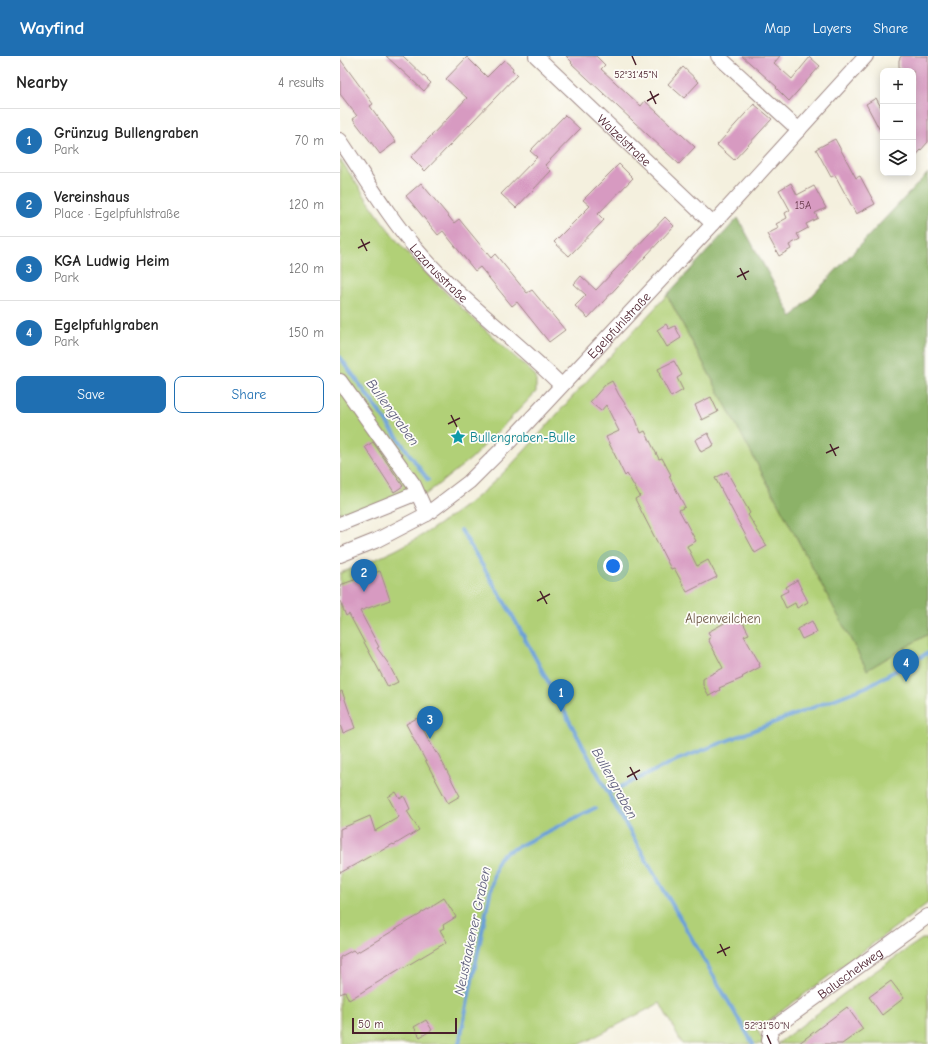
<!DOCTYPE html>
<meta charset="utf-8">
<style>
:root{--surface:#fff;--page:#f6f6f6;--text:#222;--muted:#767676;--line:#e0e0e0;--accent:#1f6fb2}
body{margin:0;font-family:"Comic Neue",sans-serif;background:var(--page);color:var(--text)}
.controls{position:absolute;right:12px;top:12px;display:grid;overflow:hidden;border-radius:8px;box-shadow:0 2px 10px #0003}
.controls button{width:36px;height:36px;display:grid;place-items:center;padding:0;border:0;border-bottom:1px solid var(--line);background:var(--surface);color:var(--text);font:20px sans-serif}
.scale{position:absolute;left:12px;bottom:10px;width:105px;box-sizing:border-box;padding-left:4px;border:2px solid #4a1f2b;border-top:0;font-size:11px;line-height:14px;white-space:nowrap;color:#4a1f2b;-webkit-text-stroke:3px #fdfcf7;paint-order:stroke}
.you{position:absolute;left:273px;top:510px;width:14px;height:14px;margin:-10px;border:3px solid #fff;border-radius:50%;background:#1a73e8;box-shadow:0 0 0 6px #1a73e833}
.badge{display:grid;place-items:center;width:26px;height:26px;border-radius:50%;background:var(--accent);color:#fff;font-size:13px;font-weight:700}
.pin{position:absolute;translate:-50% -33px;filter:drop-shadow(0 1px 2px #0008)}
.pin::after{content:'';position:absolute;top:21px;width:14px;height:12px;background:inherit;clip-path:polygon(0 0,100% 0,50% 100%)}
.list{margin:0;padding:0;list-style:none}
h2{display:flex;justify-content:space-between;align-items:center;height:52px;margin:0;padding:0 16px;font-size:17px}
h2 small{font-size:13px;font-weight:400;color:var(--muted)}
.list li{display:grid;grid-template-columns:26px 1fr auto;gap:12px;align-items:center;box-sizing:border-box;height:64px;padding:0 16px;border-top:1px solid var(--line)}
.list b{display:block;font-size:15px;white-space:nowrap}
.list p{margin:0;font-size:13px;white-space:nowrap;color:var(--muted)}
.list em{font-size:13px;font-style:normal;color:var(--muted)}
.actions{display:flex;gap:8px;padding:12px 16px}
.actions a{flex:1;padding:9px 0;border:1px solid var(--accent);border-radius:8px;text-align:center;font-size:14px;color:var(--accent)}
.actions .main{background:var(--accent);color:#fff}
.icon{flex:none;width:22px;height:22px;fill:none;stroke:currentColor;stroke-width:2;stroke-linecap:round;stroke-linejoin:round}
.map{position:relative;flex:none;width:588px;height:988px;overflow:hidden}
header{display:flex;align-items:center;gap:24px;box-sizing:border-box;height:56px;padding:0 20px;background:var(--accent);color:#fff}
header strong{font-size:19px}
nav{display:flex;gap:22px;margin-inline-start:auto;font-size:14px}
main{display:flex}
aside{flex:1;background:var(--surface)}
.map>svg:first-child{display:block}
.green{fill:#b1d077;stroke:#7e7851}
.forest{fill:#8cb268;stroke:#6b684a}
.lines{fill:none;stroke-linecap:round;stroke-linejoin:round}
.stream{stroke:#6ba0d8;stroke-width:4}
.building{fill:#d79ac1}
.minor-casing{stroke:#9f8884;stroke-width:16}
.minor{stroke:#fff;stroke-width:14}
.ticks{fill:none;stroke:#4a1f2b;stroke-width:1.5}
.labels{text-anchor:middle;stroke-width:3.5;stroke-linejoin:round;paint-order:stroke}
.number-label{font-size:11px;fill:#6d3e50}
.street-label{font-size:13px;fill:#4a1f2b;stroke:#fdfcf7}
.culture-label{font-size:13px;fill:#0d838f;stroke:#fdfcf7;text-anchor:start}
.park-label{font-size:13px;fill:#695442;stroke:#fdfcf7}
.water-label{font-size:14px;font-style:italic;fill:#595979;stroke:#fdfcf7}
.ticks-label{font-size:10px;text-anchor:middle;fill:#4a1f2b;stroke:#fdfcf7;stroke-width:3.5;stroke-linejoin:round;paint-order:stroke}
</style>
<header>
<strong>Wayfind</strong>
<nav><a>Map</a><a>Layers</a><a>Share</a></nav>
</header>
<main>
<aside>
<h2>Nearby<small>4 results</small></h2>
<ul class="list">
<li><span class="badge">1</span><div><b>Grünzug Bullengraben</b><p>Park</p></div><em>70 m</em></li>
<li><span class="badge">2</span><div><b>Vereinshaus</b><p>Place · Egelpfuhlstraße</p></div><em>120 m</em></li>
<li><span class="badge">3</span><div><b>KGA Ludwig Heim</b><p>Park</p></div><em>120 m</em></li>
<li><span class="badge">4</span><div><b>Egelpfuhlgraben</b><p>Park</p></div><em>150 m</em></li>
</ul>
<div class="actions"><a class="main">Save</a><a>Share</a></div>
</aside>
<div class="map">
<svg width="588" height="988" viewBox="0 0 588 988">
<rect width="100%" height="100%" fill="#fdfcf7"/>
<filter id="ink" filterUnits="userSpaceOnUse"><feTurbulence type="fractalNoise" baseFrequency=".025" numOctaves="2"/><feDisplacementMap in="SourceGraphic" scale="8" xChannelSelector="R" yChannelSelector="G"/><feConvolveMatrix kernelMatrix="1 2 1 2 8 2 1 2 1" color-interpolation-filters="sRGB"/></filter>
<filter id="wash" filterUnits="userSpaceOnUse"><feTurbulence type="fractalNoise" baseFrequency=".012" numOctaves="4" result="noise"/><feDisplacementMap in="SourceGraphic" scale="16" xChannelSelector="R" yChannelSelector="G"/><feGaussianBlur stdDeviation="0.9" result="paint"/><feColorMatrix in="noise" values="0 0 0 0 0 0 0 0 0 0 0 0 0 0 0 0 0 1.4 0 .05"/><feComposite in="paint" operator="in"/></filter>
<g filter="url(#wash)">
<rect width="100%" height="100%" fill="#f4f0de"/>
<path class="green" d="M0,103C19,131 37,160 58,186C100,235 149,277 196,320V336L132,402L85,439L0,467Z
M327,239L527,613L588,578V847L424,968L416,971L425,988H342L320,947L241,988H0V517C15,511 30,506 45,499C74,486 102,467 128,448C168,417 200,377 234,339C264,306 296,273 327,239Z
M582,883H588V988H437L514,930Z"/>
<path class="forest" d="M588,117V578L527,614L327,239L398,162L452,261Z"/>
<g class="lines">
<path class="stream" d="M0,301L88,424
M121,474L171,557L278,755L413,988
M268,737L337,704L526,631L588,597
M119,988L156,808L159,802L163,798L255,752"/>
</g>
<g id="blocks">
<path class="building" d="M46,0H63L91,27L84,35Z
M226,0H256L265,9L261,13L301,50L305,45L355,91L339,108L231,7L232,6Z
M402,0H440L434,7L452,23L470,1L480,10L449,45L436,32L437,31Z
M561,0H588V86L573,103V15H564L559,11V4Z
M127,1L147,21L164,4L173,12L172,14L177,19L85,115L71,101L127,42L106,23Z
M0,3L33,48L30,50L56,86L40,98L13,63L17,60L0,38Z
M343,11L359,26L344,42L328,28Z
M536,42L543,55V80L526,48Z
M414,48L432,63L394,104L377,89Z
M225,59L240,73L205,109L211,115L176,152L161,138L197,101L190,95Z
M495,83L516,122L520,120L535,148L516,158L495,119L491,121L476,93Z
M279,108L293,122L258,158L264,164L229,200L214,186L250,150L243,144Z
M81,127L114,167L119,163L151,202L155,198L187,237L192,234L225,274L209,286L177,246L172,250L140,211L135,215L103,175L98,179L66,140Z
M451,127L457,139L474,130L486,152L475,157L478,162L466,168L468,172L457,178L460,183L449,189L451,193L439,200L427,178L439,172L436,168L447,162L445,157L450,154L439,134Z
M325,161L334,170L248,262L235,250L246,239L234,228L241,220L256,234Z
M326,268L329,273L335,270L341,282L327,291L317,274Z
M334,305L342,319L337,322L343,334L331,341L319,318L320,317L318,313Z
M272,325L279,339L296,364L301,377L305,375L319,403L322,402L331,419L329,420L345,451L339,454L356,485L347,490L357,510L368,504L377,521L347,536L334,512L331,513L295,443L300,440L287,418L285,420L266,381L279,375L266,349L261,355L250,346L265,329Z
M371,341L378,356L362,364L355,349Z
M368,377L374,389L361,396L355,384Z
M33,386L63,430L54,436L25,391Z
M387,416L410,457L408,459L427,490L415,497L375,422Z
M40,515L50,544L20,555L39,591L37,592L48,607L58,626L48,631L9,558L6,560L0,545V529Z
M457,524L468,546L457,552L455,547L446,552L440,539L448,535L446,531Z
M399,559L409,578L404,580L420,608H419L420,611L402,621L403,622L379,632L380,634L369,640L363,629V623L366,621L383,612L368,583L371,581L368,576Z
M472,565L477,576L462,583L457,573Z
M2,635L15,672L3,677L0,669V636Z
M77,662L96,697L97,696L120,740L108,747L66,668Z
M56,736L60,743L64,740L70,753L67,755L79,774L54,789L53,788L34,799V798L0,817V773L30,760L35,775L59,761L48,741Z
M104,842L116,861L103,869L104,872L100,874L107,886L63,912V911L9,944L5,936L0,938V901L13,894L16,897L81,858V857L93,850V849Z
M551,925L564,942L542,959L529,941Z
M507,951L523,973L502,988H458Z
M86,964L92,974L80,981L74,971Z"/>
</g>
</g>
<g filter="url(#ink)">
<use href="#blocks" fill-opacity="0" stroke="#9f8884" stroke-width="1"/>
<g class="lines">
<defs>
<g id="minor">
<path id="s1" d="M196,0L373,168"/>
<path d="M378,0L459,74"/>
<path id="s2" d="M0,84C25,121 48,160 77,194C120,244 174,282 221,329"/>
<path d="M0,325L74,429L87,458"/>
<path d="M0,468L77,437"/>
<path id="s3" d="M0,499L35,485L87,458L129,426L171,384L373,168L526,0"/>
<path id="s4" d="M431,988L429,984L431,974L588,860"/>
</g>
</defs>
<use href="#minor" class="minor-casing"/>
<use href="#minor" class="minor"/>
</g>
</g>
<path class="ticks" d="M292,0L296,9M310,35L316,48M307,45L319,38M21,183L27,195M18,192L30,186M400,212L406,224M397,221L409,215M111,359L117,371M108,368L120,362M490,388L496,400M486,397L499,391M200,535L207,548M197,545L210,538M290,711L297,724M287,721L300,714M380,888L386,900M377,897L390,891M427,979L431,988"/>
<defs>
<symbol id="sight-bare" viewBox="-9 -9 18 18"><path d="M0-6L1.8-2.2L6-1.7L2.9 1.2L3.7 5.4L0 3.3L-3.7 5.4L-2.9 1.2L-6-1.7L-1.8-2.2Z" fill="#0f9aa8" stroke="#fdfcf7" stroke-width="2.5" paint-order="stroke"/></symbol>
</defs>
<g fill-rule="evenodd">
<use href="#sight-bare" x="107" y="370" width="22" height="22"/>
</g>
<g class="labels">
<g class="number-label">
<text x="463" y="153">15A</text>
</g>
<g class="street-label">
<text dy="5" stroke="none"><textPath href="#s1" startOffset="122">Walzelstraße</textPath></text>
<text dy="5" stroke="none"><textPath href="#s2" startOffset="166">Lazarusstraße</textPath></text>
<text dy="5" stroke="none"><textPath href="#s3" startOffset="366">Egelpfuhlstraße</textPath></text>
<text dy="5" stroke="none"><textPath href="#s4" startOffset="112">Baluschekweg</textPath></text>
</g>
<g class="culture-label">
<text x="130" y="386">Bullengraben-Bulle</text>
</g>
<g class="park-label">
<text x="383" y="567">Alpenveilchen</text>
</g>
<g class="water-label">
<text transform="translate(53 356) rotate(54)" y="5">Bullengraben</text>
<text transform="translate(275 727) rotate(61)" y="5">Bullengraben</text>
<text transform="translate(132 875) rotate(-78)" y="5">Neustaakener Graben</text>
</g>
</g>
<g class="ticks-label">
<text x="296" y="22">52°31'45"N</text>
<text x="427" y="973">52°31'50"N</text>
</g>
</svg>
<div class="controls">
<button>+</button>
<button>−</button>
<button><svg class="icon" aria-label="layers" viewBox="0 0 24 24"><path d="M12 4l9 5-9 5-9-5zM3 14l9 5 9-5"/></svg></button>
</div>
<div class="scale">50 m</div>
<div class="you"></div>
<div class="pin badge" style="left:221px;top:656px">1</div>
<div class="pin badge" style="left:24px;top:536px">2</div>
<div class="pin badge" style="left:90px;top:683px">3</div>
<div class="pin badge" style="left:566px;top:626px">4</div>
</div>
</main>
